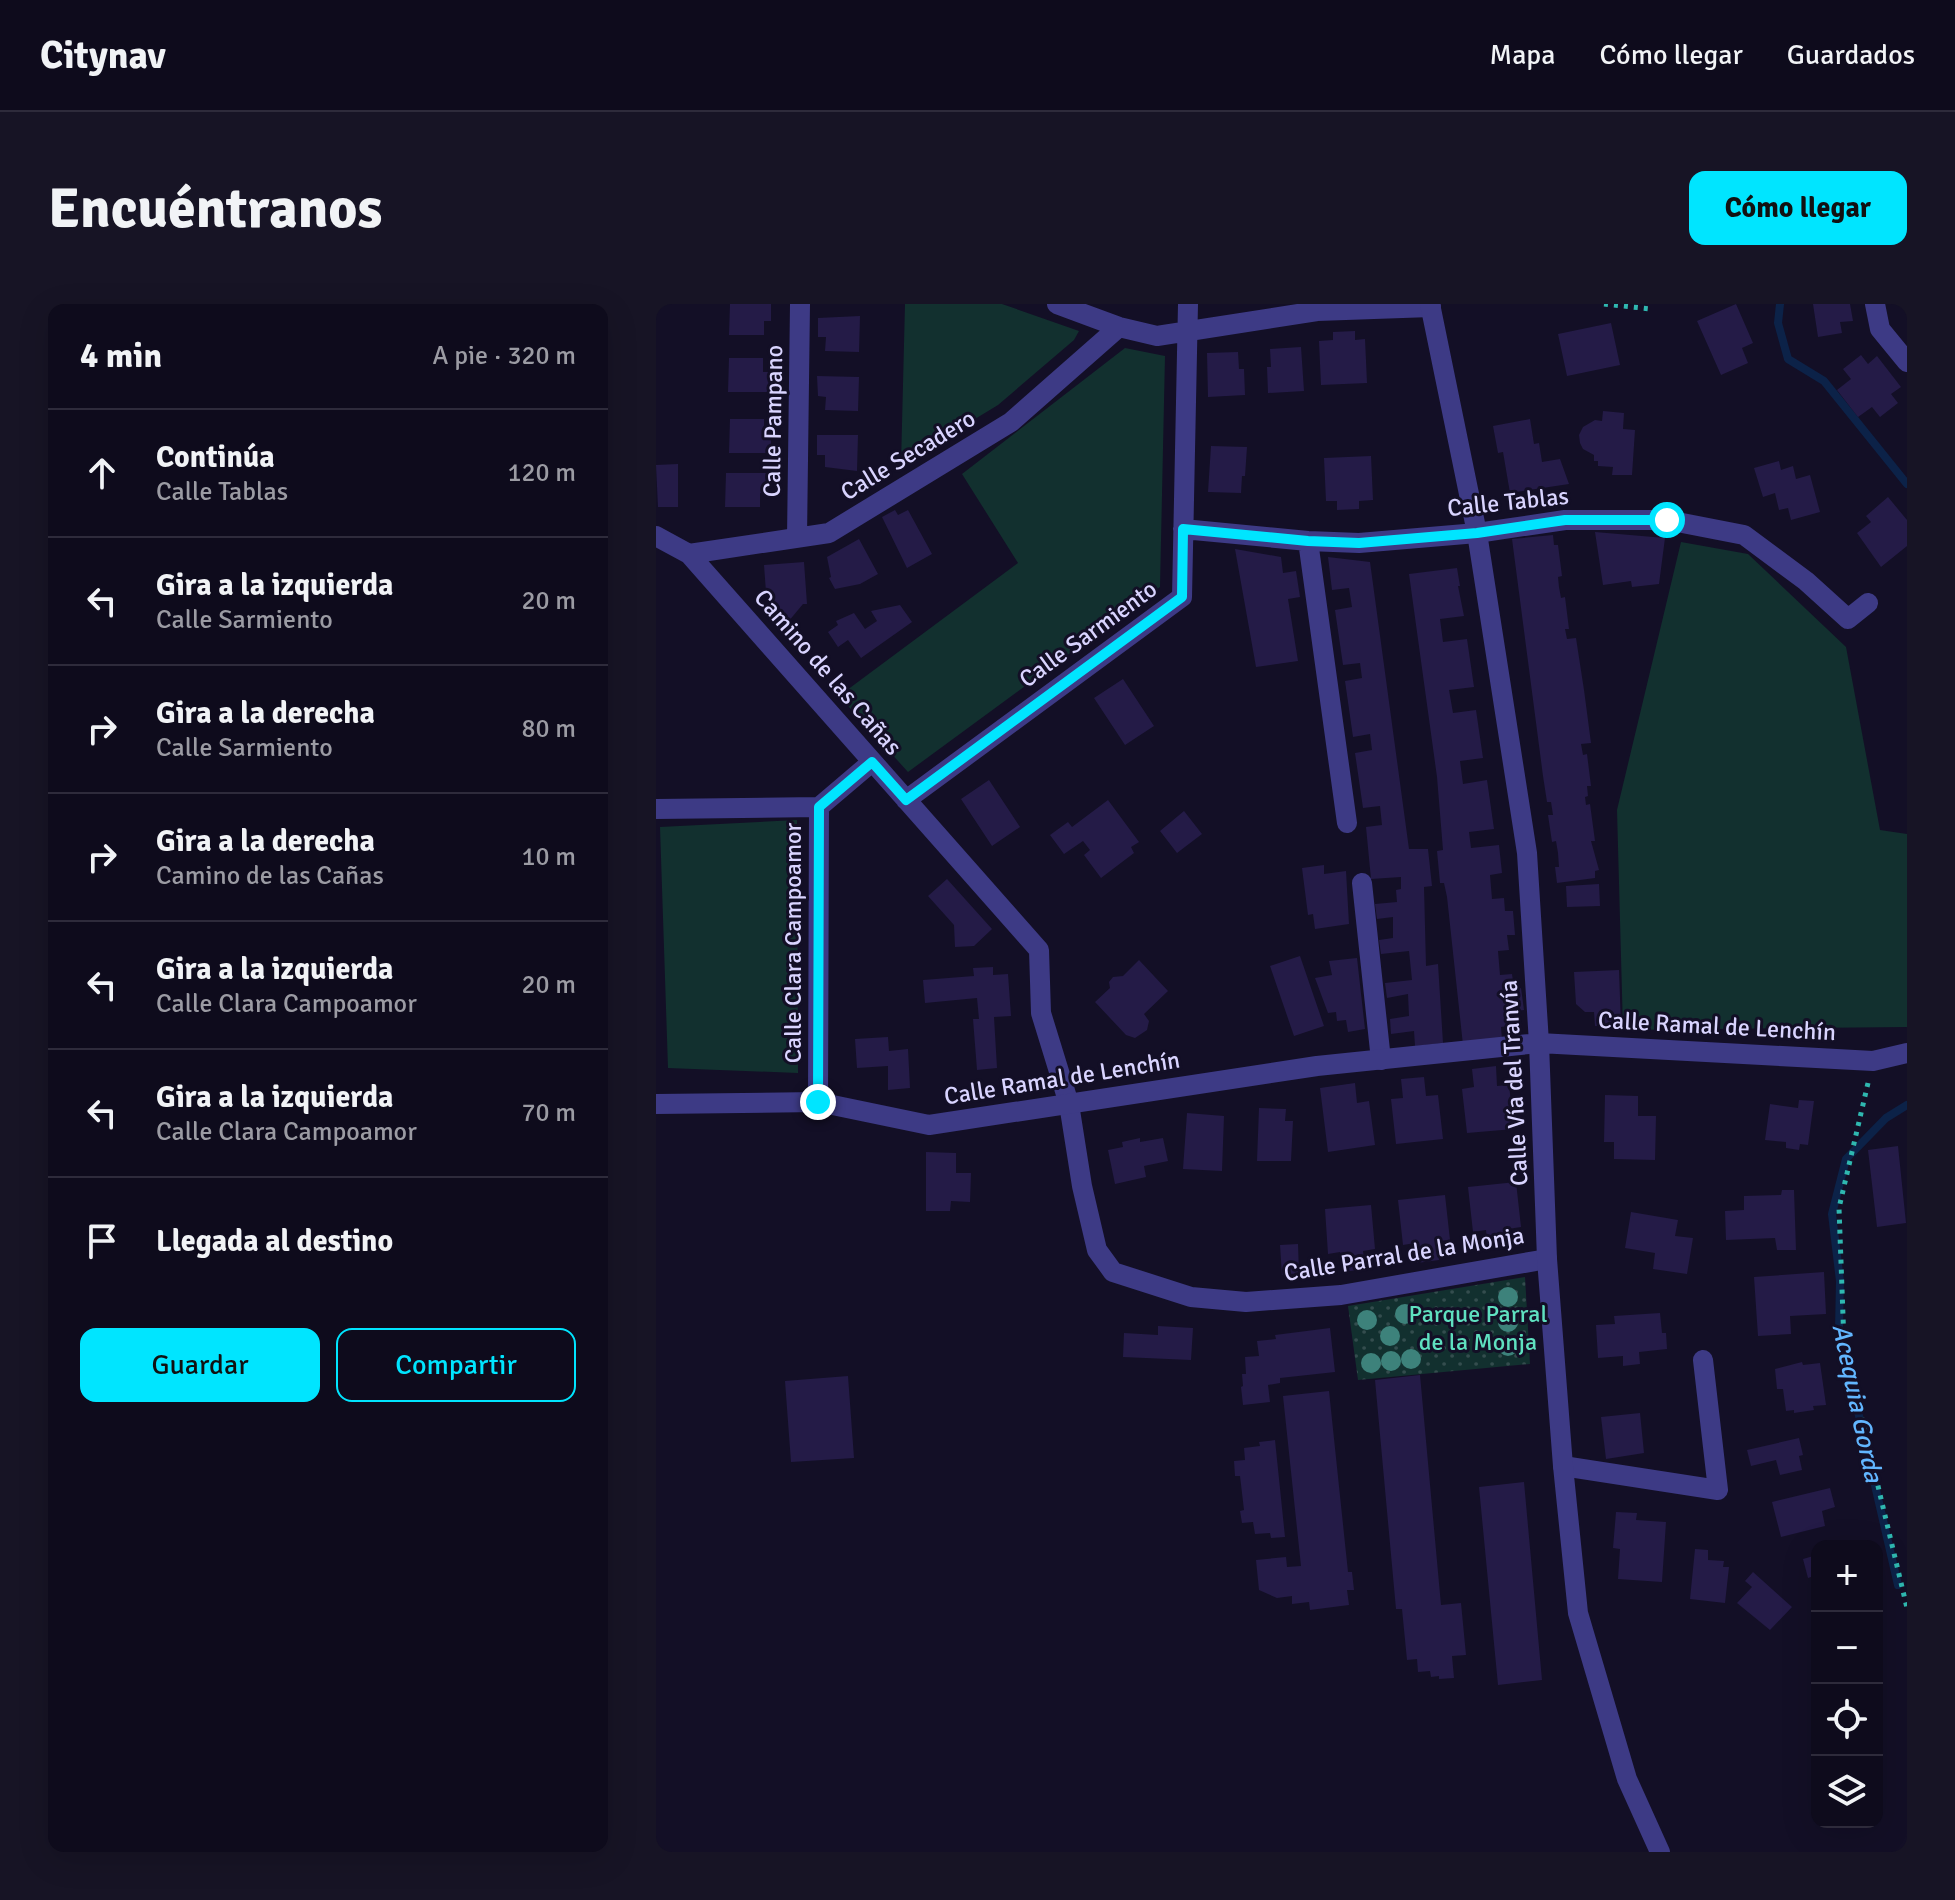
<!DOCTYPE html>
<html lang="es">
<meta charset="utf-8">
<style>
:root{--surface:#0e0b1c;--page:#171425;--text:#f1f3f6;--muted:#9b9ba3;--line:#2e2b3b;--accent:#00e5ff}
body{margin:0;font-family:Signika,sans-serif;background:var(--page);color:var(--text)}
.controls{position:absolute;right:24px;bottom:24px;display:grid;overflow:hidden;border-radius:16px;box-shadow:0 8px 32px #0002}
.controls button{width:72px;height:72px;display:grid;place-items:center;padding:0;border:0;border-bottom:2px solid var(--line);background:var(--surface);color:var(--text);font:40px sans-serif}
.stop{position:absolute;width:24px;height:24px;margin:-18px;border:6px solid #00e5ff;border-radius:50%;background:#fff}
.stop.end{background:#00e5ff;border-color:#fff;box-shadow:0 2px 8px #0008}
.list{margin:0;padding:0;list-style:none}
h2{display:flex;justify-content:space-between;align-items:center;height:104px;margin:0;padding:0 32px;font-size:34px}
h2 small{font-size:26px;font-weight:400;color:var(--muted)}
.list li{display:grid;grid-template-columns:52px 1fr auto;gap:24px;align-items:center;box-sizing:border-box;height:128px;padding:0 32px;border-top:2px solid var(--line)}
.list b{display:block;font-size:30px;white-space:nowrap}
.list p{margin:0;font-size:26px;white-space:nowrap;color:var(--muted)}
.list em{font-size:26px;font-style:normal;color:var(--muted)}
.actions{display:flex;gap:16px;padding:24px 32px}
.actions a{flex:1;padding:18px 0;border:2px solid var(--accent);border-radius:16px;text-align:center;font-size:28px;color:var(--accent)}
.actions .main{background:var(--accent);color:#111}
.icon{flex:none;width:44px;height:44px;fill:none;stroke:currentColor;stroke-width:2;stroke-linecap:round;stroke-linejoin:round}
.map{position:relative;flex:none;width:1251px;height:1548px;overflow:hidden;border-radius:16px}
header{display:flex;align-items:center;gap:48px;box-sizing:border-box;height:112px;padding:0 40px;background:var(--surface);border-bottom:2px solid var(--line)}
header strong{font-size:38px}
nav{display:flex;gap:44px;margin-inline-start:auto;font-size:28px}
.intro{display:flex;align-items:center;justify-content:space-between;box-sizing:border-box;height:192px;padding:0 48px}
h1{margin:0;font-size:56px}
.button{padding:20px 36px;border-radius:16px;background:var(--accent);color:#111;font-size:28px;font-weight:700}
main{display:flex;gap:48px;padding:0 48px}
aside{flex:1;background:var(--surface);border-radius:16px;box-shadow:0 8px 32px #0002}
.map>svg:first-child{display:block}
.grass{fill:#12302f}
.park{fill:url(#park-dots)}
.lines{fill:none;stroke-linecap:round;stroke-linejoin:round}
.stream{stroke:#0c2248;stroke-width:8}
.building{fill:#241b47}
.path{stroke:#2fb8b0;stroke-width:5;stroke-dasharray:4 6;stroke-linecap:butt}
.minor{stroke:#3d3a85;stroke-width:20}
.tertiary{stroke:#3d3a85;stroke-width:20}
.tree{fill:#3d827b}
.route{stroke:#00e5ff;stroke-width:10}
.labels{text-anchor:middle;stroke-width:6;stroke-linejoin:round;paint-order:stroke}
.street-label{font-size:24px;fill:#d9d4ff;stroke:#130f26}
.park-label{font-size:24px;fill:#5fe0c0;stroke:#130f26}
.water-label{font-size:26px;font-style:italic;fill:#62b6ff;stroke:#130f26}
</style>
<header>
<strong>Citynav</strong>
<nav><a>Mapa</a><a>Cómo llegar</a><a>Guardados</a></nav>
</header>
<div class="intro"><h1>Encuéntranos</h1><a class="button">Cómo llegar</a></div>
<main>
<aside>
<h2>4 min<small>A pie · 320 m</small></h2>
<ul class="list">
<li><svg class="icon" aria-label="ahead" viewBox="0 0 24 24"><path d="M12 20V5M6 11l6-6 6 6"/></svg><div><b>Continúa</b><p>Calle Tablas</p></div><em>120 m</em></li>
<li><svg class="icon" aria-label="left" viewBox="0 0 24 24"><path d="M17 20v-9H6M10 6l-5 5 5 5"/></svg><div><b>Gira a la izquierda</b><p>Calle Sarmiento</p></div><em>20 m</em></li>
<li><svg class="icon" aria-label="right" viewBox="0 0 24 24"><path d="M7 20v-9h11M14 6l5 5-5 5"/></svg><div><b>Gira a la derecha</b><p>Calle Sarmiento</p></div><em>80 m</em></li>
<li><svg class="icon" aria-label="right" viewBox="0 0 24 24"><path d="M7 20v-9h11M14 6l5 5-5 5"/></svg><div><b>Gira a la derecha</b><p>Camino de las Cañas</p></div><em>10 m</em></li>
<li><svg class="icon" aria-label="left" viewBox="0 0 24 24"><path d="M17 20v-9H6M10 6l-5 5 5 5"/></svg><div><b>Gira a la izquierda</b><p>Calle Clara Campoamor</p></div><em>20 m</em></li>
<li><svg class="icon" aria-label="left" viewBox="0 0 24 24"><path d="M17 20v-9H6M10 6l-5 5 5 5"/></svg><div><b>Gira a la izquierda</b><p>Calle Clara Campoamor</p></div><em>70 m</em></li>
<li><svg class="icon" aria-label="arrive" viewBox="0 0 24 24"><path d="M6 21V4h12l-3 4 3 4H6"/></svg><div><b>Llegada al destino</b></div></li>
</ul>
<div class="actions"><a class="main">Guardar</a><a>Compartir</a></div>
</aside>
<div class="map">
<svg width="1251" height="1548" viewBox="0 0 1251 1548">
<defs>
<pattern id="park-dots" width="8" height="8" patternUnits="userSpaceOnUse" patternTransform="scale(2)"><rect width="8" height="8" fill="#12302f"/><path d="M2 2h.1M6 6h.1" fill="none" stroke="#344d4e" stroke-width="1.8" stroke-linecap="round"/></pattern>
</defs>
<rect width="100%" height="100%" fill="#130f26"/>
<path class="grass" d="M249,0H346L423,27L418,36L342,101L245,160Z
M469,44L509,52L504,283L252,468L183,392L362,259L306,170Z
M1025,238L1092,250L1190,343L1224,526L1251,530V723L967,726L961,506Z
M141,516L142,769L12,764L4,523Z"/>
<path class="park" d="M869,973L874,1060L702,1076L692,1002Z"/>
<g class="lines">
<path class="stream" d="M1124,0L1122,19L1132,55L1168,77L1251,180
M1242,1281L1183,1025L1184,977L1176,910L1190,855L1230,814L1251,801"/>
</g>
<path class="building" d="M74,0H115V17H108V31H73Z
M1080,0L1097,39L1086,44L1092,59L1065,71L1041,17Z
M1157,0H1194L1197,17L1184,18L1186,29L1162,33Z
M204,12L203,48L169,47L170,33H162V14Z
M955,19L964,61L911,72L902,30Z
M699,27V36L709,35L711,79L665,81L663,37L677,36V28Z
M645,43L648,87L612,89L611,63H615L614,45Z
M582,48L583,65H588L589,91L552,93L551,49Z
M1205,51L1212,60L1221,52L1245,83L1235,90L1242,99L1224,113L1216,103L1202,113L1181,86L1195,75L1187,65Z
M73,54H107V68H114V88H72Z
M161,72L203,73L202,107L169,106L170,93L162,92Z
M947,107L968,109L967,125L979,126L976,171H956L957,163L942,162V157H938V151L927,145L924,139L923,131L927,123L939,116L946,117Z
M74,115H108V129H115V149H73Z
M874,115L878,140L883,139L886,158L904,155L913,180L854,189L847,148L842,149L837,122Z
M161,131H202L201,167L169,163V151H161Z
M555,142L591,143L589,172H586L585,189L552,188Z
M715,152L717,196L703,197V205L681,206V197H670L668,154Z
M1123,157L1125,166L1137,162L1140,175L1154,171L1164,208L1135,216L1132,204L1123,206L1119,189L1107,193L1098,164Z
M22,160V203H2L0,161Z
M70,169H111V190L104,189V203H69Z
M1232,193L1251,216V242L1225,263L1201,229L1215,218L1210,212Z
M239,206L242,211L252,206L276,250L251,264L226,213Z
M939,228L1009,234L1003,280L976,283L975,277L947,281Z
M897,231L898,241H902L906,272L902,273L903,283L905,294L909,293L913,325H909L911,335L920,334L928,386L935,439L925,440L927,451L931,450L935,482H931L932,492L929,493L930,501L934,500L939,537H935L943,566L939,567V574L901,579L899,563H903L902,549L900,537L896,538L892,511H897L895,498H891L887,472L856,235Z
M203,235L222,270L204,280L179,285L173,274L175,273L171,253Z
M579,245L625,253L627,269L640,267L644,293L632,295L642,357L600,363Z
M672,253L714,258L753,545H772L776,582L768,583L770,662L782,660L787,739L759,742L758,727L735,730L734,715L753,712L752,690L731,694L729,679L756,676L753,647L725,650L723,636L737,634V613L721,615L719,600L741,598L740,586L745,585V573L715,575L710,523L726,521L724,502L707,504L699,449L716,446L714,430L697,433L689,377L706,374L704,359L687,361L679,306L696,303L693,284L676,286Z
M148,258L151,300H147L132,318L115,301L114,287L110,288L108,261Z
M801,264L804,282H802L808,312L784,315L787,338L811,335L818,383L793,386L797,409L820,406L827,454L804,457L807,480L831,476L838,525L813,528L815,544L843,541L846,569L834,571L836,595L848,594L849,607H857L859,631H851L853,646L842,647L844,671L856,670L858,684H865L868,706L860,707L861,721L845,723L846,736L807,741L791,593L788,579H784L781,547L787,546L781,473L753,270Z
M244,301L256,318L205,354L192,336L182,343L172,328L182,321L180,317L198,309L209,325L221,317L215,307Z
M467,375L498,422L469,441L438,394Z
M333,476L364,523L336,542L305,495Z
M452,496L483,538L475,543L478,549L445,574L428,551L434,546L427,537L408,550L394,531L412,518L416,523Z
M528,507L546,530L521,549L504,527Z
M668,561V570L690,567L693,620L659,625L657,610L652,611L646,564Z
M291,575L336,625L318,642L299,643L298,621L272,592Z
M943,580L944,602L911,603L910,582Z
M644,652L668,722L638,732L614,662Z
M701,654L709,725L692,728L690,716L681,717L680,708L672,709L659,674L676,671L673,657Z
M483,656L512,687L488,710L493,717L491,726L479,734L470,731L439,698L454,684L453,678L457,673L467,672Z
M337,663V671L352,670L355,712L338,713L341,764L321,766L317,715H323L321,694L269,699L267,676L318,672L317,664Z
M963,666L965,721L939,722L938,708H929L920,700L918,668Z
M232,733L233,747L252,745L254,784L232,786V762L201,764L199,735Z
M840,762L841,782L853,781L858,825L811,829L806,785L818,783L816,765Z
M768,773L770,792L782,791L787,835L740,840L735,795L747,794L745,775Z
M699,779L701,799L713,797L719,841L672,848L664,784Z
M949,791L982,792V812H1000L999,856L958,855V838H948Z
M1143,796L1158,797L1152,841L1144,840L1143,846L1130,844V838L1109,836L1114,800L1142,804Z
M603,804L630,805L629,817H637L635,857H601Z
M531,809L568,812L566,867L527,865Z
M484,834V838L507,834L512,857L488,862L490,873L459,880L452,846L467,843L466,838Z
M1242,842L1250,919L1221,923L1212,846Z
M270,848L300,849V869H315L314,898L295,897L294,907H270Z
M860,878L865,923L852,925L854,943L832,946L830,926L817,928L812,883Z
M1126,886H1138L1140,946H1121L1119,934L1070,936L1069,907L1088,906V892L1125,891Z
M789,891L794,936L781,937L783,956L761,959L759,939L747,941L742,896Z
M715,901L719,945L707,947L709,965L686,968L684,948L672,950L669,905Z
M975,908L1022,916L1019,932L1037,934L1031,970L997,965L999,949L969,944Z
M642,940L643,969L626,971L624,941Z
M1168,968L1170,1010L1134,1012L1135,1030L1102,1032L1098,973Z
M1004,1009L1006,1029H1010L1011,1045L983,1048L984,1060L967,1062V1052L942,1054L940,1021L959,1020L958,1012Z
M502,1022L537,1024L535,1056L467,1053L468,1029L502,1031Z
M674,1024L679,1068L624,1074V1079L612,1081L614,1098L587,1101L585,1083L587,1082L586,1070H590L589,1053L603,1052L601,1037L620,1035L619,1031Z
M1146,1058L1147,1061L1164,1059L1170,1101L1157,1102L1158,1106L1138,1109V1106L1130,1107L1127,1085H1121L1119,1065Z
M764,1071L785,1301L805,1299L810,1351L796,1352L798,1374L783,1375V1372L775,1373L774,1367L762,1368L761,1355L751,1356L746,1305H740L719,1076Z
M192,1072L198,1154L135,1158L129,1077Z
M673,1087L692,1268H696L698,1286H691L693,1301L654,1306L653,1298L636,1300V1292L621,1294L603,1286L600,1256L630,1253L631,1263L645,1262L627,1092Z
M984,1109L988,1149L950,1155L945,1113Z
M1143,1134L1147,1151L1143,1152L1146,1166L1124,1171L1120,1156L1095,1162L1091,1146Z
M619,1136L629,1233L615,1234L614,1229L599,1230L597,1218L586,1219L584,1207L588,1206L584,1172H579L578,1157L589,1156L588,1144L604,1142L603,1138Z
M868,1178L886,1376L842,1381L823,1183Z
M1174,1184L1179,1203L1166,1207L1169,1222L1125,1233L1116,1198Z
M960,1208L981,1209L980,1216L1010,1218L1006,1278L962,1275L964,1245L957,1244Z
M1039,1245L1052,1246V1256L1068,1257L1067,1263H1073L1069,1299L1034,1295Z
M1161,1251V1271L1152,1274L1147,1255Z
M1097,1268L1136,1303L1114,1326L1081,1299L1096,1283L1089,1277Z"/>
<g class="lines">
<path class="path" d="M948,0L995,5
M1212,779L1183,904L1188,1039L1251,1304"/>
<path class="minor" d="M401,0L463,23L501,32L661,7L775,3
M1219,0L1224,25L1251,58
M527,225L652,237L703,239L821,229L909,216H1011L1088,231L1150,277L1192,315L1212,299
M0,232L33,250L383,646L385,709L413,800L426,882L441,946L457,968L535,993L590,998L685,991L891,955
M141,234L144,0
M652,237L691,519
M33,250L173,229L355,118L463,23
M250,496L526,293L532,0
M0,505L163,503
M706,579L725,756
M162,798L163,503L216,458
M907,1162L1062,1186L1047,1056"/>
<path class="tertiary" d="M774,0L821,229L871,549L883,739L891,955L907,1162L922,1309L971,1475L1004,1548
M0,800L162,798L273,821L661,762L883,739L1217,757L1251,749"/>
</g>
<g class="tree">
<circle cx="852" cy="993" r="10"/>
<circle cx="749" cy="1010" r="10"/>
<circle cx="711" cy="1016" r="10"/>
<circle cx="852" cy="1018" r="10"/>
<circle cx="734" cy="1032" r="10"/>
<circle cx="852" cy="1042" r="10"/>
<circle cx="755" cy="1055" r="10"/>
<circle cx="735" cy="1057" r="10"/>
<circle cx="715" cy="1059" r="10"/>
</g>
<g class="lines">
<path class="route" d="M162,798L163,503L216,458L250,496L526,293L527,225L652,237L703,239L821,229L909,216H1011"/>
</g>
<g class="labels">
<g class="street-label">
<text transform="translate(117 117) rotate(-89)" y="8">Calle Pampano</text>
<text transform="translate(252 151) rotate(-31)" y="8">Calle Secadero</text>
<text transform="translate(852 198) rotate(-6)" y="8">Calle Tablas</text>
<text transform="translate(432 330) rotate(-36)" y="8">Calle Sarmiento</text>
<text transform="translate(172 368) rotate(49)" y="8">Camino de las Cañas</text>
<text transform="translate(137 639) rotate(-90)" y="8">Calle Clara Campoamor</text>
<text transform="translate(1061 722) rotate(3)" y="8">Calle Ramal de Lenchín</text>
<text transform="translate(406 774) rotate(-9)" y="8">Calle Ramal de Lenchín</text>
<text transform="translate(858 779) rotate(-93)" y="8">Calle Vía del Tranvía</text>
<text transform="translate(748 950) rotate(-9)" y="8">Calle Parral de la Monja</text>
</g>
<g class="park-label">
<text x="822" y="1018">Parque Parral<tspan x="822" dy="28">de la Monja</tspan></text>
</g>
<g class="water-label">
<text transform="translate(1202 1099) rotate(78)" y="9">Acequia Gorda</text>
</g>
</g>
</svg>
<div class="controls">
<button>+</button>
<button>−</button>
<button><svg class="icon" aria-label="locate" viewBox="0 0 24 24"><circle cx="12" cy="12" r="6"/><path d="M12 2v4M12 18v4M2 12h4M18 12h4"/></svg></button>
<button><svg class="icon" aria-label="layers" viewBox="0 0 24 24"><path d="M12 4l9 5-9 5-9-5zM3 14l9 5 9-5"/></svg></button>
</div>
<div class="stop" style="left:1011px;top:216px"></div>
<div class="stop end" style="left:162px;top:798px"></div>
</div>
</main>
